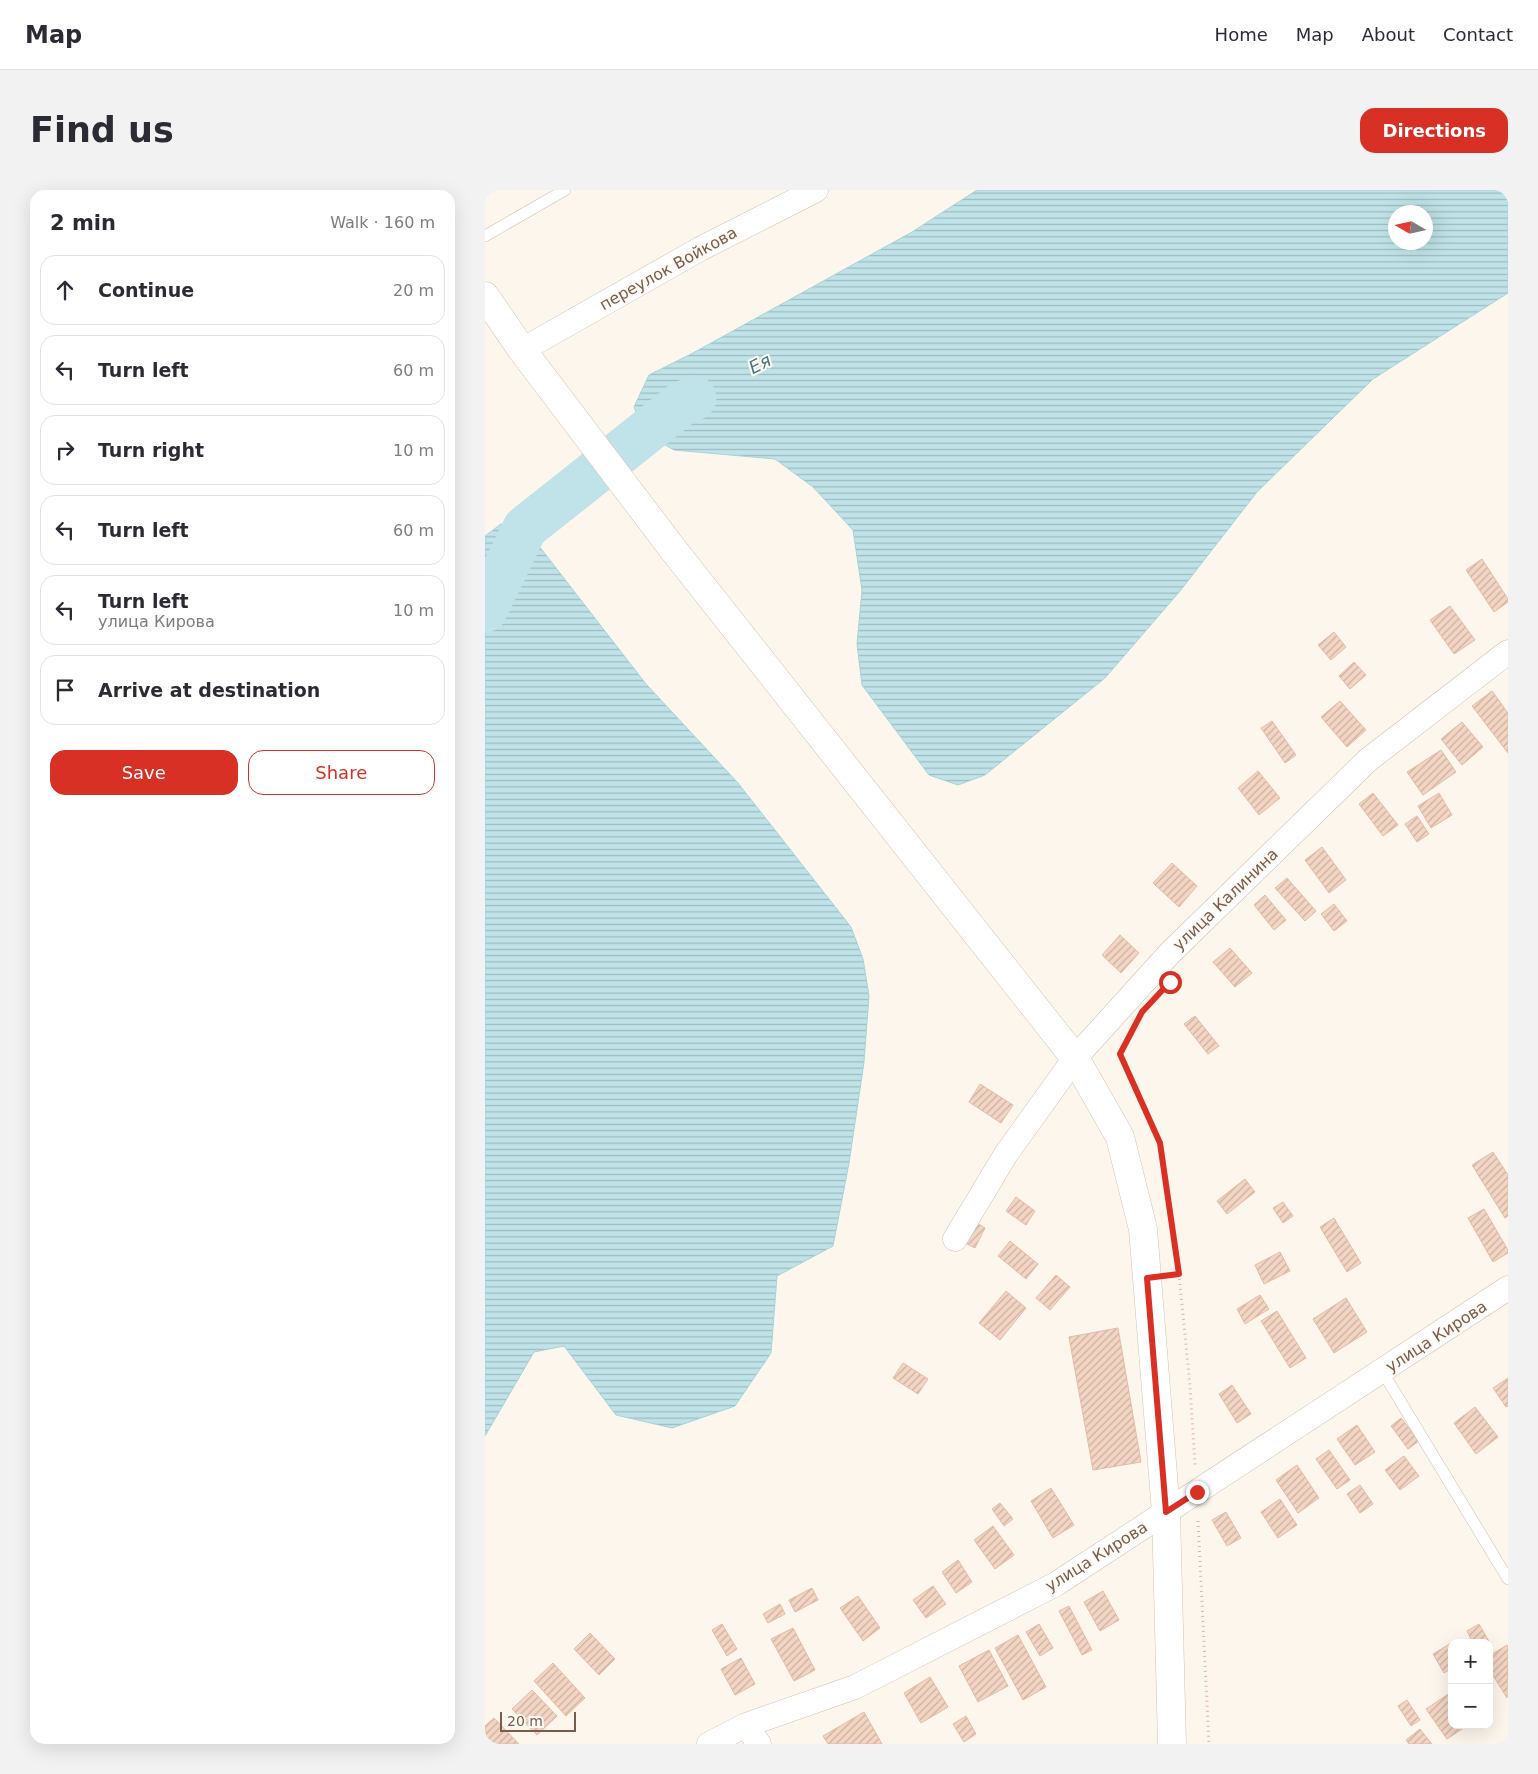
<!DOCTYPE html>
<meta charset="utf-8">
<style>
:root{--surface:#fff;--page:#f2f2f3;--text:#2b2b33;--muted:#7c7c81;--line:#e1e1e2;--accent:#d93025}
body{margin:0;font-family:"DejaVu Sans",sans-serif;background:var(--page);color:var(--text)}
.controls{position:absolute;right:15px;bottom:15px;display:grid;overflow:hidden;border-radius:10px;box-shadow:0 5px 20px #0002}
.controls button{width:45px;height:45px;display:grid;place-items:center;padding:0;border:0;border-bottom:1px solid var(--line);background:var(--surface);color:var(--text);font:25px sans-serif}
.compass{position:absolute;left:903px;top:15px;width:45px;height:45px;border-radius:50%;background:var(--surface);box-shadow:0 5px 20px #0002;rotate:279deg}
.scale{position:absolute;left:15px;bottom:12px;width:76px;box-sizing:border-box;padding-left:5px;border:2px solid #7a5c4d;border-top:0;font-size:14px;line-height:18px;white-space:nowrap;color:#7a5c4d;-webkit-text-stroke:4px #fffaf3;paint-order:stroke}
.stop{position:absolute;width:15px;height:15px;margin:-11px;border:4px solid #d93025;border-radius:50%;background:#fff}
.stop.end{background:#d93025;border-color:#fff;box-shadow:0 1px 5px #0008}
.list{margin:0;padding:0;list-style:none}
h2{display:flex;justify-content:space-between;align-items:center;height:65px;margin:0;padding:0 20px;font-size:21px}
h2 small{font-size:16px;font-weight:400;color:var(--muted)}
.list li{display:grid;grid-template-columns:32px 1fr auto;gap:15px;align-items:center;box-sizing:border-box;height:70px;margin:0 10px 10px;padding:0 10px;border:1px solid var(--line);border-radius:15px}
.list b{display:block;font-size:19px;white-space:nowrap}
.list p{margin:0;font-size:16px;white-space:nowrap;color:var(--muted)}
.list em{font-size:16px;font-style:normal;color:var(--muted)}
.actions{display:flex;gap:10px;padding:15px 20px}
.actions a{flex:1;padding:11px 0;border:1px solid var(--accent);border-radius:15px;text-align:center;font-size:18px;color:var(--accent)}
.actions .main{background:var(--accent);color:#fff}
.icon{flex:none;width:28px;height:28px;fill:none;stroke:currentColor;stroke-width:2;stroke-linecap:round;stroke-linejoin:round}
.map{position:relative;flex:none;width:1023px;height:1554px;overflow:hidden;border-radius:15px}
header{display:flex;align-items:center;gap:30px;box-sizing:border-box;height:70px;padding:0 25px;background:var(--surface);border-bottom:1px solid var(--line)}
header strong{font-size:24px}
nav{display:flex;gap:28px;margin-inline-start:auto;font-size:18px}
.intro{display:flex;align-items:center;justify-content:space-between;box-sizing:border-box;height:120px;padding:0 30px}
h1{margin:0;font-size:35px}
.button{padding:12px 22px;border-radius:15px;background:var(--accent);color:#fff;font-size:18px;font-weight:700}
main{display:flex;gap:30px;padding:0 30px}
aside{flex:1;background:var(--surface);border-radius:15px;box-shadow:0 5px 20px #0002}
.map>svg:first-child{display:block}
.water{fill:url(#water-rules);stroke:#a5d3da;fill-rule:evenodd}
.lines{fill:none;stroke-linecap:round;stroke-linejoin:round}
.river{stroke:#bfe3e8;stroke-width:45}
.building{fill:url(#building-hatch);stroke:#e6bba3}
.lane-casing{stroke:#d1beb0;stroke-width:12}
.street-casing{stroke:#d1beb0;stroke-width:25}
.secondary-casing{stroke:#d6c0b0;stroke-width:29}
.path{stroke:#d9b8a5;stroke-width:3;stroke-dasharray:1 4;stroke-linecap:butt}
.lane{stroke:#fff;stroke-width:11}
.street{stroke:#fff;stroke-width:24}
.secondary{stroke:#fff;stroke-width:28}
.route{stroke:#d93025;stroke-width:6}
.labels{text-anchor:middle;stroke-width:4;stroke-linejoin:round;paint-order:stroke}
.street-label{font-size:16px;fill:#7a5c4d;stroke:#fffaf3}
.water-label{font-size:18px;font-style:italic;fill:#437c86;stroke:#fffaf3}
</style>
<header>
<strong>Map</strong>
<nav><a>Home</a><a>Map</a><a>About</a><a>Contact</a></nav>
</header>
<div class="intro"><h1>Find us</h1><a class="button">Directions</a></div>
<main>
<aside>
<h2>2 min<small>Walk · 160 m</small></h2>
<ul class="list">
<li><svg class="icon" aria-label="ahead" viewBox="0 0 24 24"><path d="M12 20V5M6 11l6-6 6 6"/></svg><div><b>Continue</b></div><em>20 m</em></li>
<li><svg class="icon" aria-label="left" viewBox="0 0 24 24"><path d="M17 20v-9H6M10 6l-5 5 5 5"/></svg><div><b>Turn left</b></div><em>60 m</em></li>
<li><svg class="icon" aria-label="right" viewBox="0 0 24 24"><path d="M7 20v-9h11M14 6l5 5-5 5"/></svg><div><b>Turn right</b></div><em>10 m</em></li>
<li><svg class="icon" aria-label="left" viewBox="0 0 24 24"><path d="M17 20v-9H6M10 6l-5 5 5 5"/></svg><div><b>Turn left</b></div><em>60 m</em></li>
<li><svg class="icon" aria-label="left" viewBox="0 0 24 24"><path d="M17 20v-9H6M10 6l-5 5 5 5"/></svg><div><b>Turn left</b><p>улица Кирова</p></div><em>10 m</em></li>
<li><svg class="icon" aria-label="arrive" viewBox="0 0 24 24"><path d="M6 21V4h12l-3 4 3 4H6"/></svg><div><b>Arrive at destination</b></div></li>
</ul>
<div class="actions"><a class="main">Save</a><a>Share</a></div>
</aside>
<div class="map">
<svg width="1023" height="1554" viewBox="0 0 1023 1554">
<defs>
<pattern id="water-rules" width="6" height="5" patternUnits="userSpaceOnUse" patternTransform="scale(1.25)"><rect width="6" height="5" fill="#bfe3e8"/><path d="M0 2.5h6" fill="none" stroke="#a0bbbe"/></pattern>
<pattern id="building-hatch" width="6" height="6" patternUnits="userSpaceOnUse" patternTransform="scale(1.25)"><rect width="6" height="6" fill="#f3d5c3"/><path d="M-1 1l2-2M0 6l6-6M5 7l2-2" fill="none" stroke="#cab0a1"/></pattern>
</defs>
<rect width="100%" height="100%" fill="#fdf6ec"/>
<path class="water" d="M492,0H1023V103L888,189L772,302L695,401L620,488L500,585L473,595L444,585L377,495L372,454L377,400L368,340L328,297L290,269L189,260L160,243L149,217L164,185L208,163L427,42ZM911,22H941V52H911Z
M16,334L40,338L161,494L253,593L366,737L378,769L384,806L379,872L364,973L348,1056L292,1086L286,1163L250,1216L187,1238L131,1225L79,1156L49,1162L0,1246V346Z"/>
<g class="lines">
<path class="river" d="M0,420L40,338L195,215L209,208"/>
</g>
<path class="building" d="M997,369L1023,409V412L1009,422L981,380Z
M965,416L990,450L969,464L945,430Z
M849,442L861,457L846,470L833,455Z
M869,472L881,485L865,499L854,486Z
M1007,501L1023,523V563L987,516Z
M855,511L881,540L862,557L836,527Z
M787,531L811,565L800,573L776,538Z
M977,532L998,557L977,575L956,549Z
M956,560L971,582L938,605L922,582Z
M773,581L795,608L774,625L753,598Z
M888,603L913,635L898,646L874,614Z
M954,603L967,625L946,638L933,616Z
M932,626L944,644L932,652L920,634Z
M837,657L861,690L844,703L820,670Z
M687,673L712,696L694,717L668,693Z
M802,688L831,721L820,731L790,698Z
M780,705L801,730L789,740L769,715Z
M849,714L862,731L849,741L836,724Z
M635,745L654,763L636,783L617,765Z
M745,758L767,783L750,797L728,772Z
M710,826L734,856L723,864L699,834Z
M495,894L528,915L516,933L484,912Z
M1008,962L1023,985V1026L1020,1028L987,975Z
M760,989L770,1002L742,1024L732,1011Z
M531,1007L550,1021L541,1035L521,1021Z
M798,1012L808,1026L798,1033L788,1018Z
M999,1019L1023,1060V1063L1008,1072L983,1028Z
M849,1028L876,1073L862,1082L835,1037Z
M490,1032L500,1038L490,1058L480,1053Z
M525,1051L553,1074L541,1089L513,1066Z
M795,1062L805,1081L779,1094L770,1075Z
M571,1085L585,1097L565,1120L551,1108Z
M521,1101L541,1118L515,1150L494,1133Z
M775,1105L784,1119L760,1134L752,1119Z
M861,1108L882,1142L849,1163L828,1129Z
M792,1121L821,1168L805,1178L776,1131Z
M633,1138L656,1272L608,1280L584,1147Z
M418,1173L443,1189L433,1204L408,1188Z
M1023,1188V1216L1021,1217L1008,1198Z
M747,1195L766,1224L752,1233L734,1204Z
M990,1217L1013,1247L991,1264L969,1233Z
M916,1228L934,1251L923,1259L906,1236Z
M872,1235L890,1262L870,1275L852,1249Z
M844,1260L865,1290L852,1299L831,1269Z
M919,1266L934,1286L915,1300L900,1280Z
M812,1275L834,1308L813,1323L791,1290Z
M875,1295L888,1314L875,1323L862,1304Z
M566,1298L589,1335L568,1348L546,1311Z
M795,1309L812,1335L793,1348L776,1322Z
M515,1313L528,1329L519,1336L507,1319Z
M741,1322L756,1348L742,1356L727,1330Z
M508,1336L529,1365L510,1379L489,1350Z
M473,1370L487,1392L471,1403L457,1382Z
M448,1396L461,1414L441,1428L428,1410Z
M327,1398L333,1410L310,1422L304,1410Z
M618,1401L634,1430L615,1441L599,1412Z
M373,1406L395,1438L378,1451L355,1418Z
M295,1414L300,1424L283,1433L278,1424Z
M584,1416L607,1460L597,1465L574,1421Z
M237,1434L252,1459L242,1466L227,1440Z
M554,1434L568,1458L555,1466L541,1442Z
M994,1434L1005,1453H988L982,1441Z
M308,1438L330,1480L309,1491L286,1449Z
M105,1443L130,1469L114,1485L89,1459Z
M533,1445L561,1497L538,1510L510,1458Z
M968,1452L967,1478L959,1483L948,1464Z
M1022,1455L1023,1457L1022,1508L1004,1479V1466Z
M504,1460L523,1496L493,1512L474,1476Z
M256,1468L270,1494L250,1505L236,1479Z
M68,1473L100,1508L81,1526L49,1491Z
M445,1487L463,1517L436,1533L419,1503Z
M47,1500L72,1526L52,1545L27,1519Z
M965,1503L967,1506V1535H983L962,1549L941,1519Z
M922,1510L935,1530L926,1536L913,1516Z
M379,1522L397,1554H343L338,1546Z
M481,1526L491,1544L479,1552L468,1534Z
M9,1528L34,1554H0V1536Z
M935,1539L947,1554H924L921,1550Z"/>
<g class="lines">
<defs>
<path id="lane" d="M0,46L80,0
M897,1181L1023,1389"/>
<path id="street" d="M37,160L215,59L331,0
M470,1049L521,964L590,868L685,763L883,570L1023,462
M261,1535L274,1554
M224,1554L261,1535L370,1497L571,1394L1023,1098"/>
<path id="secondary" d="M0,106L37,160L187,358L590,868L635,947L658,1039L681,1322L687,1554"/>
</defs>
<use href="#lane" class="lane-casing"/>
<use href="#street" class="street-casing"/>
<use href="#secondary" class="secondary-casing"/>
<path class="path" d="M642,851L635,863L675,953L694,1084H687
M694,1084L705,1196L710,1275
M713,1331L724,1554"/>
<use href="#lane" class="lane"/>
<use href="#street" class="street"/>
<use href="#secondary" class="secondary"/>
</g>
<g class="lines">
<path class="route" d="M685,792L657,822L635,864L675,953L694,1084L662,1088L681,1322L712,1302"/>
</g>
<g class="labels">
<g class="street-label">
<text transform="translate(183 78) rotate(-29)" y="6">переулок Войкова</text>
<text transform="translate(740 709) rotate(-44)" y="6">улица Калинина</text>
<text transform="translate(951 1146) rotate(-33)" y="6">улица Кирова</text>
<text transform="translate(611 1366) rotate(-32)" y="6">улица Кирова</text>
</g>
<g class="water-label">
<text transform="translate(275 174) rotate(-27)" y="6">Ея</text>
</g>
</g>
</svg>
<div class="controls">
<button>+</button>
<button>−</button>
</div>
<svg class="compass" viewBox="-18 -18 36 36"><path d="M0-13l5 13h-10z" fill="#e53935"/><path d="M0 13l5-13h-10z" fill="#7c7c81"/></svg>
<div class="scale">20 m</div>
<div class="stop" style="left:685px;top:792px"></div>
<div class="stop end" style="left:712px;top:1302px"></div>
</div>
</main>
